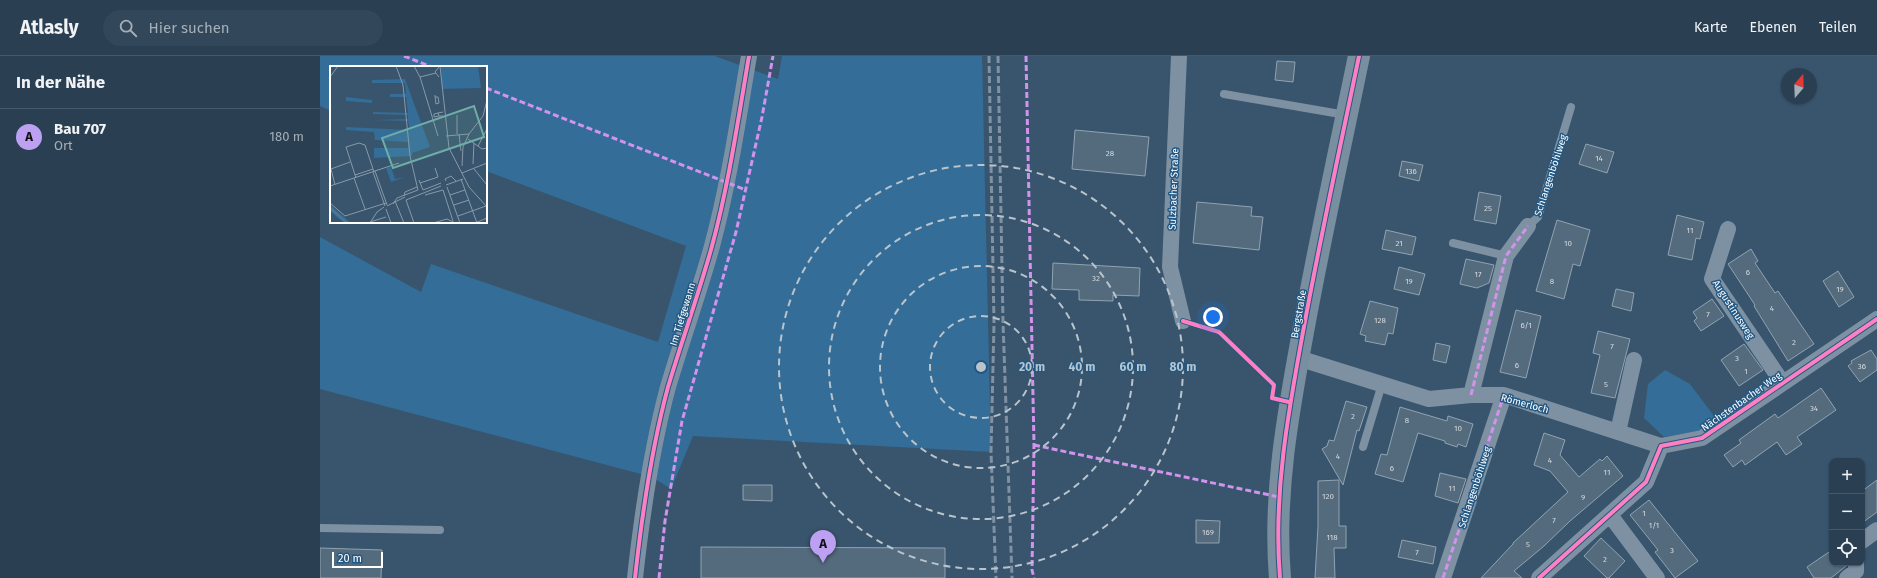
<!DOCTYPE html>
<html lang="de">
<meta charset="utf-8">
<style>
:root{--surface:#2a4052;--page:#324759;--text:#f1f3f6;--muted:#a5afb8;--line:#465969;--accent:#bca0f2}
body{margin:0;font-family:"Fira Sans",sans-serif;background:var(--page);color:var(--text)}
.controls{position:absolute;right:12px;bottom:12px;display:grid;overflow:hidden;border-radius:8px;box-shadow:0 1px 3px #0004}
.controls button{width:36px;height:36px;display:grid;place-items:center;padding:0;border:0;border-bottom:1px solid var(--line);background:var(--surface);color:var(--text);font:20px sans-serif}
.compass{position:absolute;left:1461px;top:12px;width:36px;height:36px;border-radius:50%;background:var(--surface);box-shadow:0 1px 3px #0004;rotate:19deg}
.scale{position:absolute;left:12px;bottom:10px;width:51px;box-sizing:border-box;padding-left:4px;border:2px solid #fff;border-top:0;font-size:11px;line-height:14px;white-space:nowrap;color:#fff;-webkit-text-stroke:3px #225883;paint-order:stroke}
.you{position:absolute;left:893px;top:261px;width:14px;height:14px;margin:-10px;border:3px solid #fff;border-radius:50%;background:#1a73e8;box-shadow:0 0 0 6px #1a73e833}
.badge{display:grid;place-items:center;width:26px;height:26px;border-radius:50%;background:var(--accent);color:#111;font-size:13px;font-weight:700}
.pin{position:absolute;translate:-50% -33px;filter:drop-shadow(0 1px 2px #0008)}
.pin::after{content:'';position:absolute;top:21px;width:14px;height:12px;background:inherit;clip-path:polygon(0 0,100% 0,50% 100%)}
.list{margin:0;padding:0;list-style:none}
h2{display:flex;justify-content:space-between;align-items:center;height:52px;margin:0;padding:0 16px;font-size:17px}
h2 small{font-size:13px;font-weight:400;color:var(--muted)}
.list li{display:grid;grid-template-columns:26px 1fr auto;gap:12px;align-items:center;box-sizing:border-box;height:56px;padding:0 16px;border-top:1px solid var(--line)}
.list b{display:block;font-size:15px;white-space:nowrap}
.list p{margin:0;font-size:13px;white-space:nowrap;color:var(--muted)}
.list em{font-size:13px;font-style:normal;color:var(--muted)}
.icon{flex:none;width:22px;height:22px;fill:none;stroke:currentColor;stroke-width:2;stroke-linecap:round;stroke-linejoin:round}
.map{position:relative;flex:none;width:1557px;height:522px;overflow:hidden}
header{display:flex;align-items:center;gap:24px;box-sizing:border-box;height:56px;padding:0 20px;background:var(--surface);border-bottom:1px solid var(--line)}
header strong{font-size:19px}
nav{display:flex;gap:22px;margin-inline-start:auto;font-size:14px}
.search{width:280px;height:36px;background:var(--page);display:flex;align-items:center;gap:10px;box-sizing:border-box;padding:0 14px;border-radius:22px;color:var(--muted);font-size:15px}
main{display:flex}
aside{flex:1;background:var(--surface)}
.map>svg:first-child{display:block}
.green{fill:#336d98}
.building{fill:#546b7e;stroke:#91a3b1}
.lines{fill:none;stroke-linecap:round;stroke-linejoin:round}
.lane{stroke:#7e91a3;stroke-width:8}
.street{stroke:#7e91a3;stroke-width:16}
.secondary{stroke:#798e9f;stroke-width:22}
.rail{stroke:#7f91a3;stroke-width:3;stroke-dasharray:7 3;stroke-linecap:butt}
.quiet{stroke:#d193ec;stroke-width:3;stroke-dasharray:6 3;stroke-linecap:butt}
.cycleway-casing{stroke:#225883;stroke-width:6}
.cycleway{stroke:#ff80c0;stroke-width:4}
.ring{fill:none;stroke:#b9c4cc;stroke-width:2;stroke-dasharray:7 5}
.labels{text-anchor:middle;stroke-width:3;stroke-linejoin:round;paint-order:stroke}
.number-label{font-size:8px;fill:#d4dadf}
.street-label{font-size:10px;fill:#fff;stroke:#225883}
.inset-river{fill:none;stroke:#517794;stroke-width:2}
.inset-road{fill:none;stroke:#8899a7;stroke-width:1}
.view{fill:#6fada8;fill-opacity:0.15;stroke:#6fada8;stroke-width:2}
.inset-edge{fill:none;stroke:#fff;stroke-width:2}
.centre{fill:#b9c4cc;stroke:#225883;stroke-width:2}
.ring-label{font-size:12px;text-anchor:middle;font-weight:bold;fill:#b9c4cc;stroke:#225883;stroke-width:3;stroke-linejoin:round;paint-order:stroke}
</style>
<header>
<strong>Atlasly</strong>
<div class="search"><svg class="icon" aria-label="search" viewBox="0 0 24 24"><circle cx="10" cy="10" r="6"/><path d="M15 15l6 6"/></svg>Hier suchen</div>
<nav><a>Karte</a><a>Ebenen</a><a>Teilen</a></nav>
</header>
<main>
<aside>
<h2>In der Nähe<small></small></h2>
<ul class="list">
<li><span class="badge">A</span><div><b>Bau 707</b><p>Ort</p></div><em>180 m</em></li>
</ul>
</aside>
<div class="map">
<svg width="1557" height="522" viewBox="0 0 1557 522">
<rect width="100%" height="100%" fill="#38556d"/>
<path class="green" d="M0,0H395L458,23L462,0H662L671,396L373,380L351,433L332,421L0,333V181L101,236L111,208L338,286L366,190L166,115V11H11V55L0,50Z
M1345,314L1370,328L1397,364L1378,375L1344,381L1324,362L1328,328Z"/>
<path class="building" d="M957,5L975,6L973,26L955,24Z
M755,74L829,81L825,120L752,113Z
M1266,88L1294,96L1287,117L1259,108Z
M1082,105L1103,109L1099,125L1079,120Z
M1159,136L1181,140L1176,168L1154,164Z
M877,146L932,151L931,160L943,161L939,194L873,187Z
M1357,159L1384,166L1380,183L1376,182L1372,204L1348,199Z
M1237,164L1270,174L1260,210L1253,208L1244,243L1216,235Z
M1066,174L1096,181L1092,199L1062,193Z
M1431,193L1438,205L1435,207L1455,237L1458,235L1494,288L1468,305L1434,250L1435,249L1408,208Z
M1146,203L1174,209L1169,227L1157,232L1140,228Z
M733,207L820,212L819,240L793,239V245L759,244V234L732,233Z
M1079,211L1105,218L1099,239L1074,233Z
M1518,215L1534,241L1519,251L1503,225Z
M1296,233L1314,237L1311,255L1292,250Z
M1392,243L1404,260L1381,275L1374,265L1377,262L1373,256Z
M1050,245L1078,252L1073,278L1068,277L1065,289L1045,285L1046,280L1040,278Z
M1196,254L1221,260L1206,322L1180,316Z
M1278,275L1310,283L1295,342L1271,337L1280,299L1273,297Z
M1116,287L1130,290L1126,307L1113,304Z
M1424,288L1443,314L1419,330L1401,304Z
M1551,294L1557,303V314L1540,326L1528,310L1532,307L1531,305Z
M1501,332L1516,354L1477,381L1482,388L1466,399L1457,386L1425,409L1422,404L1413,411L1404,399L1421,387L1419,384L1455,358L1458,362Z
M1026,345L1047,351L1039,375L1037,374L1023,429L1002,393L1007,390L1009,384L1014,385Z
M1080,351L1127,365L1128,360L1153,368L1146,391L1138,388L1137,391L1125,387V385L1098,377L1083,426L1055,418L1061,398L1067,399Z
M1224,377L1245,384L1240,399L1259,421L1280,403L1282,405L1287,400L1303,420L1250,465L1224,490L1194,515L1202,522H1161L1193,488V487L1248,436L1230,415L1214,409Z
M1120,417L1146,423L1138,447L1115,440Z
M1019,424V470H1026V492H1014L1015,522H995L998,470V425Z
M1557,424V456L1542,467V435Z
M423,429H452V445L423,444Z
M1329,444L1378,505L1355,522L1335,496L1338,494L1310,459Z
M876,464L900,465L899,487H876Z
M1281,482L1305,505L1289,522H1287L1264,500Z
M1082,484L1116,491L1113,508L1078,501Z
M381,491L625,492V522H381Z
M0,492L62,494L61,522H0Z
M1512,494V507H1526V510L1511,522H1494L1487,511Z"/>
<g class="lines">
<path class="lane" d="M904,38L1026,59
M1208,170L1218,161L1251,51
M1133,187L1186,200
M1043,391L1062,328
M0,472L120,474"/>
<path class="street" d="M859,0L850,211L863,265
M1408,173L1392,223L1462,326
M978,302L1109,343L1151,339H1184L1341,390
M1151,339L1186,200L1208,170
M1298,376L1314,304
M1290,459L1337,522
M1542,485L1557,474
M315,522C322,458 331,394 348,331C362,284 379,237 392,190C409,127 418,64 429,0
M1123,522L1184,339
M1219,522L1326,426L1341,390L1382,382L1557,263
M1527,522L1536,515V507"/>
<path class="secondary" d="M960,522C953,439 968,357 983,276C1000,183 1020,92 1039,0"/>
<path class="rail" d="M669,0L674,267L671,396L676,522
M678,0L683,266L692,522"/>
<path class="quiet" d="M84,0L112,11
M706,0L714,389L712,514L714,522
M166,32L426,134
M1151,339L1186,200L1208,170
M714,389L959,441
M339,522L345,465L362,365L416,176L442,61L453,0
M1123,522L1184,339"/>
<defs>
<path id="cycleway" d="M863,265L899,276L954,329L952,342L969,346
M315,522C322,458 331,394 348,331C362,284 379,237 392,190C409,127 418,64 429,0
M960,522C953,439 968,357 983,276C1000,183 1020,92 1039,0
M1219,522L1326,426L1341,390L1382,382L1557,263"/>
</defs>
<use href="#cycleway" class="cycleway-casing"/>
<use href="#cycleway" class="cycleway"/>
</g>
<g class="ring">
<circle cx="661" cy="311" r="51"/>
<circle cx="661" cy="311" r="101"/>
<circle cx="661" cy="311" r="152"/>
<circle cx="661" cy="311" r="202"/>
</g>
<g class="labels">
<g class="number-label">
<text x="790" y="100">28</text>
<text x="1279" y="105">14</text>
<text x="1091" y="118">136</text>
<text x="1168" y="155">25</text>
<text x="1370" y="177">11</text>
<text x="1079" y="190">21</text>
<text x="1248" y="190">10</text>
<text x="1428" y="219">6</text>
<text x="1158" y="221">17</text>
<text x="776" y="225">32</text>
<text x="1089" y="228">19</text>
<text x="1232" y="228">8</text>
<text x="1520" y="236">19</text>
<text x="1452" y="255">4</text>
<text x="1388" y="261">7</text>
<text x="1060" y="267">128</text>
<text x="1206" y="272">6/1</text>
<text x="1474" y="289">2</text>
<text x="1292" y="293">7</text>
<text x="1417" y="305">3</text>
<text x="1197" y="312">6</text>
<text x="1542" y="313">36</text>
<text x="1426" y="318">1</text>
<text x="1286" y="331">5</text>
<text x="1494" y="355">34</text>
<text x="1033" y="363">2</text>
<text x="1087" y="367">8</text>
<text x="1138" y="375">10</text>
<text x="1018" y="403">4</text>
<text x="1230" y="407">4</text>
<text x="1072" y="415">6</text>
<text x="1287" y="419">11</text>
<text x="1132" y="435">11</text>
<text x="1008" y="443">120</text>
<text x="1263" y="444">9</text>
<text x="1324" y="460">1</text>
<text x="1234" y="467">7</text>
<text x="1334" y="472">1/1</text>
<text x="888" y="479">169</text>
<text x="1012" y="484">118</text>
<text x="1208" y="491">5</text>
<text x="1352" y="497">3</text>
<text x="1097" y="499">7</text>
<text x="1285" y="506">2</text>
</g>
<g class="street-label">
<text transform="translate(1230 119) rotate(-72)" y="4">Schlangenböhlweg</text>
<text transform="translate(853 133) rotate(-88)" y="4">Sulzbacher Straße</text>
<text transform="translate(1414 253) rotate(57)" y="4">Augustinusweg</text>
<text transform="translate(362 258) rotate(-73)" y="4">Im Tiefgewann</text>
<text transform="translate(978 258) rotate(-80)" y="4">Bergstraße</text>
<text transform="translate(1421 345) rotate(-35)" y="4">Nächstenbacher Weg</text>
<text transform="translate(1205 347) rotate(15)" y="4">Römerloch</text>
<text transform="translate(1154 431) rotate(-72)" y="4">Schlangenböhlweg</text>
</g>
</g>
<g transform="translate(10 10)">
<rect width="157" height="157" fill="#38556d"/>
<path d="M111,0H148L151,22L112,23ZM75,13L100,81L82,87V90L44,92V82H78V76L45,74L44,66L16,64V61L80,64L78,55L44,54L78,53V49L43,48V46L78,47L76,31H60V28H76L75,17H42V14ZM16,31L42,34V37L16,35ZM61,101L65,113L75,111L61,116L56,102ZM0,138L6,144L21,157H14L0,145Z" fill="#336d98"/>
<path class="inset-river" d="M0,142L17,157"/>
<path class="inset-road" d="M84,0L90,11M110,0L119,82L139,121L157,141M109,1L105,6L109,11M0,11L8,0M90,11L108,70M90,11L106,7M105,29V30L106,38L109,37L108,31H105M113,46L108,47L109,50H113M108,47L104,48V51L109,50M127,68V49M129,68L131,85M116,70L139,68M138,73L152,83L157,82M148,80L157,63M143,98L144,77M132,100L133,81L139,68L153,50L157,34M144,103L157,119M45,105L57,139M43,106L55,140M132,107L157,97M25,109L43,103M24,112L35,143M26,112L16,81L29,77L35,79L44,106M131,113L147,157M89,114L93,124L111,117M116,115L115,113L121,110L126,115M90,117L108,111L105,102M5,119L1,103L20,96M116,119L133,113M0,120L69,97M117,121L130,157M95,129L113,124L123,155M120,129L135,124M74,130L75,126L87,121M65,135L74,157M0,137L15,150L56,137M63,138L67,132L88,124L80,90L73,19L66,0M124,139L139,134M57,140L75,131M56,143L61,157M128,150L156,140M40,156L56,151M40,157L47,146L54,141M84,157L76,134L111,120M103,157L117,153L125,157M145,157L157,152"/>
<path class="view" d="M144,40L154,71L63,102L52,72Z"/>
<rect width="157" height="157" class="inset-edge"/>
</g>
<circle cx="661" cy="311" r="6" class="centre"/>
<g class="ring-label">
<text x="712" y="315">20 m</text>
<text x="762" y="315">40 m</text>
<text x="813" y="315">60 m</text>
<text x="863" y="315">80 m</text>
</g>
</svg>
<div class="controls">
<button>+</button>
<button>−</button>
<button><svg class="icon" aria-label="locate" viewBox="0 0 24 24"><circle cx="12" cy="12" r="6"/><path d="M12 2v4M12 18v4M2 12h4M18 12h4"/></svg></button>
</div>
<svg class="compass" viewBox="-18 -18 36 36"><path d="M0-13l5 13h-10z" fill="#e53935"/><path d="M0 13l5-13h-10z" fill="#a5afb8"/></svg>
<div class="scale">20 m</div>
<div class="you"></div>
<div class="pin badge" style="left:503px;top:507px">A</div>
</div>
</main>
